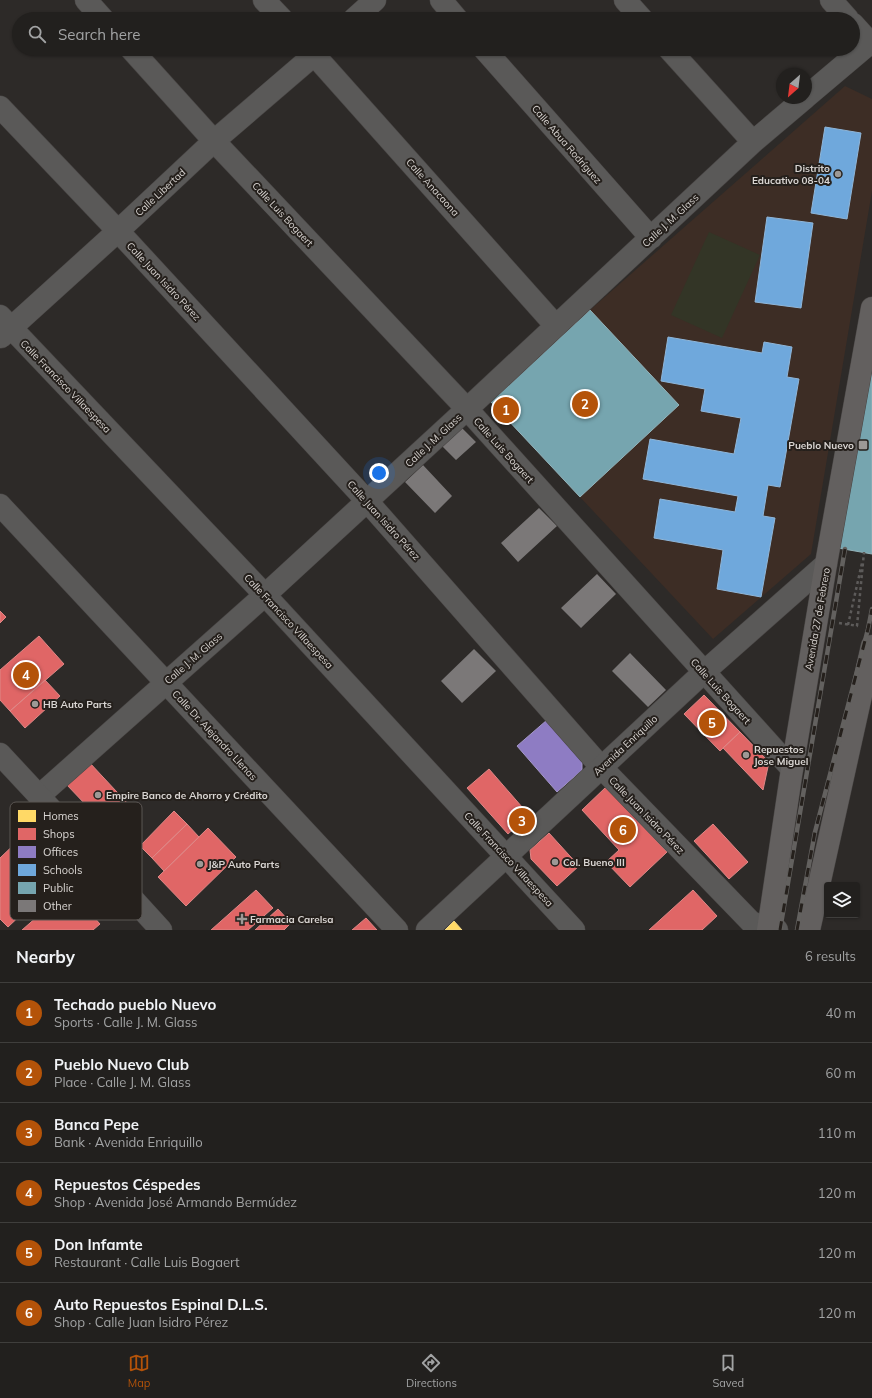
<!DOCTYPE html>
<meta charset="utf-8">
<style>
:root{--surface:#22201e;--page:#2e2d2b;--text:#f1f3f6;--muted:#a2a3a4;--line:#3f3e3c;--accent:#b45309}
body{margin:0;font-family:Mulish,sans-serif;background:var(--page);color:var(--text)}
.controls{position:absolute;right:12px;bottom:12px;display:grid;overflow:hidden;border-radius:4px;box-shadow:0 1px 3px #0004}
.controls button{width:36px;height:36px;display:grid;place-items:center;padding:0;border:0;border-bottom:1px solid var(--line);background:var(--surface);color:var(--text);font:20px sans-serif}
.compass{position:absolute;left:776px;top:68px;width:36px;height:36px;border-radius:50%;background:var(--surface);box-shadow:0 1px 3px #0004;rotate:208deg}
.you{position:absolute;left:379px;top:473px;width:14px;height:14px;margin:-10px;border:3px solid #fff;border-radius:50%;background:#1a73e8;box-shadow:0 0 0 6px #1a73e833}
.badge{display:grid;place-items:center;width:26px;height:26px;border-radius:50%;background:var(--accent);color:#fff;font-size:13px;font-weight:700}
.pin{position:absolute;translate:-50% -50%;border:2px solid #fff;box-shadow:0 1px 4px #0006}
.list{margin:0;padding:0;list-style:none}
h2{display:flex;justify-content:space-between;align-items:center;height:52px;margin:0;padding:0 16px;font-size:17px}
h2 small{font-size:13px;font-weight:400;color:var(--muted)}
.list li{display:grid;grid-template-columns:26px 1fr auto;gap:12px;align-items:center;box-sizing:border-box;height:60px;padding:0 16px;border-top:1px solid var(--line)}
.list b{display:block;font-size:15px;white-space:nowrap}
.list p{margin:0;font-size:13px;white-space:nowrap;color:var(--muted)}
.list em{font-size:13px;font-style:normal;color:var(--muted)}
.icon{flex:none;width:22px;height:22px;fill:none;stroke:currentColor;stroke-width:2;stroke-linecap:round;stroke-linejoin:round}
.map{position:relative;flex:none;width:872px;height:930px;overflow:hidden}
.search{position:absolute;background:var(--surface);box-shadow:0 1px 3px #0004;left:12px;right:12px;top:12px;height:44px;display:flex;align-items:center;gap:10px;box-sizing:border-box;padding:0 14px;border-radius:22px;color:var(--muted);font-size:15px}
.sheet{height:412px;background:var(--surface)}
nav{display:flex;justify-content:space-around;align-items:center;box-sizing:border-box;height:56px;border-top:1px solid var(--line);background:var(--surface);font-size:11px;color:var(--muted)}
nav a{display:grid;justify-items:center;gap:2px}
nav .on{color:var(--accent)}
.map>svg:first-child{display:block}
.education{fill:#3d2d25}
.green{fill:#333526}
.homes{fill:#ffd966;stroke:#f4d886}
.shops{fill:#e06666;stroke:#de8786}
.offices{fill:#8e7cc3;stroke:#a497c8}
.schools{fill:#6fa8dc;stroke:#8fb6d9}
.public{fill:#76a5af;stroke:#94b3ba}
.building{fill:#7b7878}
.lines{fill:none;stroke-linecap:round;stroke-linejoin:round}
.minor-casing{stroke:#484544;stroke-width:23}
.tertiary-casing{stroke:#484544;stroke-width:23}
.primary-casing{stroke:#484544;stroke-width:23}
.path{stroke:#5d5b5a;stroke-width:2.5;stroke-dasharray:3 3;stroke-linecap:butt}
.minor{stroke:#5a5958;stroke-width:22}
.tertiary{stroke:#5a5958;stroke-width:22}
.primary{stroke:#63605f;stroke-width:22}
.rail-casing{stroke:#63615f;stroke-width:4.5}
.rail{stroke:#25201c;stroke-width:3;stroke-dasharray:9;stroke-linecap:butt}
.poi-dot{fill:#9d9996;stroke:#25201c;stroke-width:1.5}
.labels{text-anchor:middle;stroke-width:4;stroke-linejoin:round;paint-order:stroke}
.street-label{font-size:10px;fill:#d9d5d2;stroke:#25201c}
.poi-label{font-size:10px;font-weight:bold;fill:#d9d5d2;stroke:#25201c;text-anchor:start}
.key{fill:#25201c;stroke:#5b5653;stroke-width:1}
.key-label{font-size:11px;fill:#d9d5d2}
</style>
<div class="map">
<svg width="872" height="930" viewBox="0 0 872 930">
<rect width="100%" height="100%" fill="#2d2a28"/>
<path class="education" d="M845,86L872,99V191L811,554L713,639L580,497L679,405L590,310Z"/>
<path class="green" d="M709,232L760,255L722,338L671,315Z"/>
<path class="homes" d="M454,921L462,930H445Z"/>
<path class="shops" d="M0,611L6,617L0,623Z
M39,636L64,664L10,711L0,700V670Z
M45,680L60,696L25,728L10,711Z
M704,695L740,732L720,751L684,714Z
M740,732L769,762L763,790L723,748Z
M89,762L130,806L107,827L66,784Z
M489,769L529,815L508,834L467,788Z
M606,787L667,852L630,887L606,862L619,850L582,810Z
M174,811L187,824L152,858L140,846Z
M187,824L199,837L164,871L152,858Z
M713,824L748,862L729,879L694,841Z
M208,828L236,857L186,906L158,877Z
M549,833L579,866L557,886L531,859L530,850Z
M22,837L60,878L8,927L0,919V858Z
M69,889L100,924L93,930H22Z
M256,890L273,908L248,930H211Z
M693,890L717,916L702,930H649Z
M278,909L291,923L284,930H255Z
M366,918L377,930H352Z"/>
<path class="offices" d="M547,720L582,759V770L557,792L517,746Z"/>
<path class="schools" d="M825,127L861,133L847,219L811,213Z
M767,217L813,223L801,308L755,302Z
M668,337L762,353L764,342L792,347L787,377L799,379L780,487L768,485L763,516L775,518L761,597L717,589L723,550L654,538L660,499L735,512L738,496L643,479L650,439L734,454L741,418L701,411L705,389L661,381Z"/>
<path class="public" d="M590,310L679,405L580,497L491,402Z
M872,343V554L838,548Z"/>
<path class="building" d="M462,428L476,442L456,460L442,446Z
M423,465L452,496L435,513L405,482Z
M539,508L557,526L518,562L501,543Z
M597,574L616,594L581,628L561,608Z
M474,649L496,671L462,703L441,681Z
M630,653L666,690L648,707L612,671Z"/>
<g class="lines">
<defs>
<path id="minor" d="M86,0L103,19
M264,0L282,19
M441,0L457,19
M625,0L642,19
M831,0L848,19
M354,19L375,0
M853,24L872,45
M131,49L214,141L467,409L792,769
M309,49L556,326
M484,49L651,238
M669,49L753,142
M806,97L870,43
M0,107L118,231L367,501L601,767L751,922L769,929L777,930
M0,316L265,595L574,930
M1,337L118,231L214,141L321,49
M0,505L397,930
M39,796L265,595L467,409L753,142L805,98"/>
<path id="tertiary" d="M0,754L39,796L161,930
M427,930L704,672L826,564"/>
<path id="primary" d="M768,930L792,769L826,564L872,308
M809,930L872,646"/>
</defs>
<use href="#minor" class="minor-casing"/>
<use href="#tertiary" class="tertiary-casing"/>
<use href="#primary" class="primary-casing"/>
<path class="path" d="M839,623L858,626
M848,625L862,563
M857,626L864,552"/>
<use href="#minor" class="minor"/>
<use href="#tertiary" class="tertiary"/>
<use href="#primary" class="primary"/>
<defs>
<path id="rail" d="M780,930L845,549
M797,930L815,832L868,629L872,609"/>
</defs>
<use href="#rail" class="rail-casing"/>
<use href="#rail" class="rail"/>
</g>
<g class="poi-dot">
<circle cx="838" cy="174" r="4"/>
<rect x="858" y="440" width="10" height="10" rx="2"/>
<circle cx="35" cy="704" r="4"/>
<circle cx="746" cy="755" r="4"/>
<circle cx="98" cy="795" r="4"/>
<circle cx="555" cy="862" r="4"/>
<circle cx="200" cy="864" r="4"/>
<path d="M240 913h4v4h4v4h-4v4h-4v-4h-4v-4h4z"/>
</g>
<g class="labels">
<g class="street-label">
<text transform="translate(567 144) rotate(49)" y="4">Calle Abua Rodríguez</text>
<text transform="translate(433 187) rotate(48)" y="4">Calle Anacaona</text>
<text transform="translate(160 192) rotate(-43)" y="4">Calle Libertad</text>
<text transform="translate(283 214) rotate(47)" y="4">Calle Luis Bogaert</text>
<text transform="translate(670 220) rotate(-43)" y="4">Calle J. M. Glass</text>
<text transform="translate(164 281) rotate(47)" y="4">Calle Juan Isidro Pérez</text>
<text transform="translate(66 386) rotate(46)" y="4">Calle Francisco Villaespesa</text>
<text transform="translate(433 440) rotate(-43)" y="4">Calle J. M. Glass</text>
<text transform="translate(504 450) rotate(48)" y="4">Calle Luis Bogaert</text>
<text transform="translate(384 520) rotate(48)" y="4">Calle Juan Isidro Pérez</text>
<text transform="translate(817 619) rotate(-80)" y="4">Avenida 27 de Febrero</text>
<text transform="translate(289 621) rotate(47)" y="4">Calle Francisco Villaespesa</text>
<text transform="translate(193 658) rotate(-41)" y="4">Calle J. M. Glass</text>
<text transform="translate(721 691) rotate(48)" y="4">Calle Luis Bogaert</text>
<text transform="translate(215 735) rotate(47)" y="4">Calle Dr. Alejandro Llenas</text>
<text transform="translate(625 745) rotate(-43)" y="4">Avenida Enriquillo</text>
<text transform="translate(647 815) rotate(46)" y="4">Calle Juan Isidro Pérez</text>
<text transform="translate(509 859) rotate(47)" y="4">Calle Francisco Villaespesa</text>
</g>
<g class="poi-label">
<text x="830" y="172" text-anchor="end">Distrito<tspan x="830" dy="12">Educativo 08-04</tspan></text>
<text x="854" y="449" text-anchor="end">Pueblo Nuevo</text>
<text x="43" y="708">HB Auto Parts</text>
<text x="754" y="753">Repuestos<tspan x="754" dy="12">Jose Miguel</tspan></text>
<text x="106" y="799">Empire Banco de Ahorro y Crédito</text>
<text x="563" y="866">Col. Bueno III</text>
<text x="208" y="868">J&amp;P Auto Parts</text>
<text x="250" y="923">Farmacia Carelsa</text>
</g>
</g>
<rect x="10" y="802" width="132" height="118" rx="6" class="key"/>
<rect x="18" y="810" width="18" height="12" fill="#ffd966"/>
<rect x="18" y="828" width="18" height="12" fill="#e06666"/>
<rect x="18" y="846" width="18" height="12" fill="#8e7cc3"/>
<rect x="18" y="864" width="18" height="12" fill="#6fa8dc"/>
<rect x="18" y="882" width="18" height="12" fill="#76a5af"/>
<rect x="18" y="900" width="18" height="12" fill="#7b7878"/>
<g class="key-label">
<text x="43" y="820">Homes</text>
<text x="43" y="838">Shops</text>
<text x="43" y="856">Offices</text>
<text x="43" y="874">Schools</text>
<text x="43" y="892">Public</text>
<text x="43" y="910">Other</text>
</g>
</svg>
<div class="controls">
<button><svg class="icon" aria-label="layers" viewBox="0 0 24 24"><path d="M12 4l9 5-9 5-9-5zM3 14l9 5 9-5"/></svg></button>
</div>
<svg class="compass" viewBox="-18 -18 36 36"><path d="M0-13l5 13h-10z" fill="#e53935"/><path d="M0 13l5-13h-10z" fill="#a2a3a4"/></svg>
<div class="you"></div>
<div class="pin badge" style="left:506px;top:410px">1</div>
<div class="pin badge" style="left:585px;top:404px">2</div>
<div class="pin badge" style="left:522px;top:821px">3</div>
<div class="pin badge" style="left:26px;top:675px">4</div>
<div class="pin badge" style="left:712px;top:723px">5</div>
<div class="pin badge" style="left:623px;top:830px">6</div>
<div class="search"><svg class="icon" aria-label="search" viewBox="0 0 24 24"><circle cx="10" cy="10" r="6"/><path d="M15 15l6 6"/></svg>Search here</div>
</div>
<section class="sheet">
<h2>Nearby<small>6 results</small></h2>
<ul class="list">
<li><span class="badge">1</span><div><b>Techado pueblo Nuevo</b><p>Sports · Calle J. M. Glass</p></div><em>40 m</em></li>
<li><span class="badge">2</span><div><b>Pueblo Nuevo Club</b><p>Place · Calle J. M. Glass</p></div><em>60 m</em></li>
<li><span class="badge">3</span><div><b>Banca Pepe</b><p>Bank · Avenida Enriquillo</p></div><em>110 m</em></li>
<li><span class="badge">4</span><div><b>Repuestos Céspedes</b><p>Shop · Avenida José Armando Bermúdez</p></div><em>120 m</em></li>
<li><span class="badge">5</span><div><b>Don Infamte</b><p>Restaurant · Calle Luis Bogaert</p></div><em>120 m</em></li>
<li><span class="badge">6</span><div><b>Auto Repuestos Espinal D.L.S.</b><p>Shop · Calle Juan Isidro Pérez</p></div><em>120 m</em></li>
</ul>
</section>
<nav>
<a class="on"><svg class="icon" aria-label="map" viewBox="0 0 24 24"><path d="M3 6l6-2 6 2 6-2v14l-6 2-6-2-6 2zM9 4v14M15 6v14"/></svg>Map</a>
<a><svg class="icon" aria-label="directions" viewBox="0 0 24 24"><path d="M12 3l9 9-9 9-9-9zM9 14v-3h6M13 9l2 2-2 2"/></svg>Directions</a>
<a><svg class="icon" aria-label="saved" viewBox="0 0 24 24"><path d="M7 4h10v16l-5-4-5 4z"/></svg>Saved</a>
</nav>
